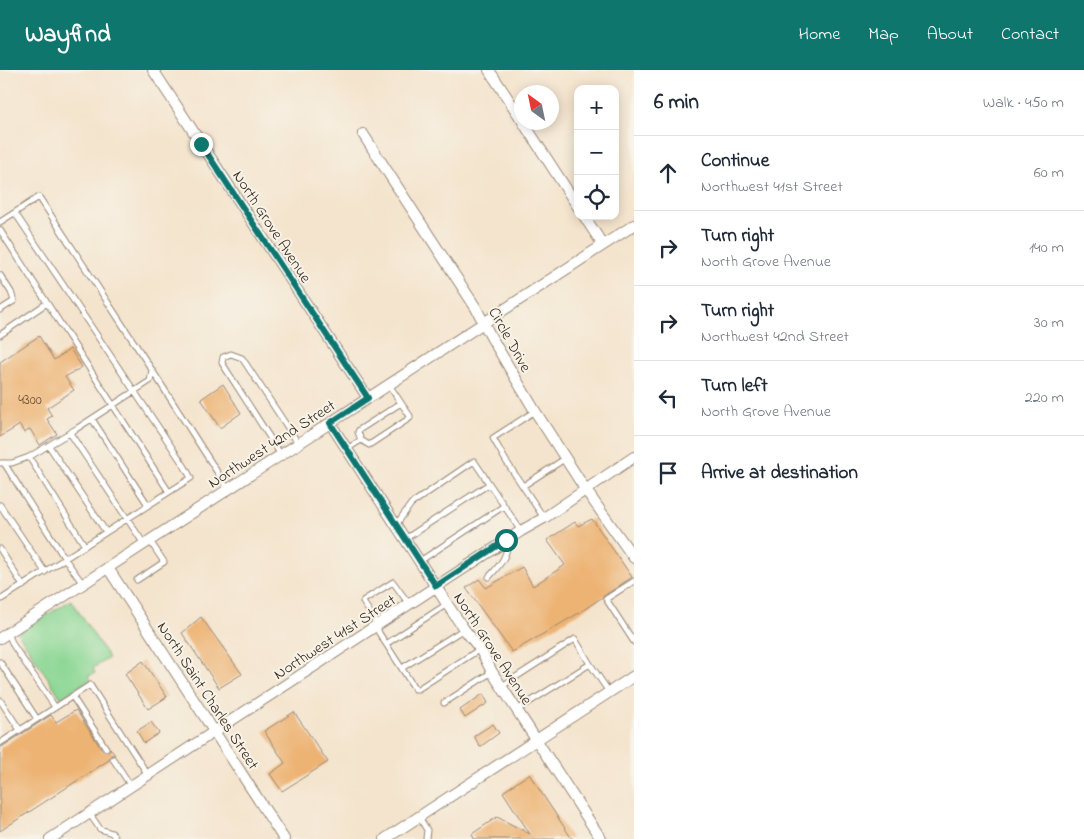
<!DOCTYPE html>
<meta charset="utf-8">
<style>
:root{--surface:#fff;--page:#f6f6f7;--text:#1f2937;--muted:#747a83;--line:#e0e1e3;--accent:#0f766e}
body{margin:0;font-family:"Indie Flower",sans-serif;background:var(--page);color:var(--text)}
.controls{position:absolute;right:15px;top:15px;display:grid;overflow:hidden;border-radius:10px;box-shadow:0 2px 12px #0003}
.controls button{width:45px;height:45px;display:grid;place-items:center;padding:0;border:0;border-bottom:1px solid var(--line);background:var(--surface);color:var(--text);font:25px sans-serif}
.compass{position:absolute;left:514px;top:15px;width:45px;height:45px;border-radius:50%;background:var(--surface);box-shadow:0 2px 12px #0003;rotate:327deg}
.stop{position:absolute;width:15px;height:15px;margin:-11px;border:4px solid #0f766e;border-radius:50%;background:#fff}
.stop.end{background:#0f766e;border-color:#fff;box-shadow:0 1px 5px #0008}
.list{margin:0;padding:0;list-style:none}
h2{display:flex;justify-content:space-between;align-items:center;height:65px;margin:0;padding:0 20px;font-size:21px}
h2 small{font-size:16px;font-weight:400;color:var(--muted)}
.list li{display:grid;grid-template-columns:32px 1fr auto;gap:15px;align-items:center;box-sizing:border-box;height:75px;padding:0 20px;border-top:1px solid var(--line)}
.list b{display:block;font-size:19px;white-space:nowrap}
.list p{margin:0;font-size:16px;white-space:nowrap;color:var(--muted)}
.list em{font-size:16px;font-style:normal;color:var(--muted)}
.icon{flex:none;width:28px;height:28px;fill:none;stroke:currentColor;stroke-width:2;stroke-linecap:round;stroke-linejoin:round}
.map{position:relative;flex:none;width:634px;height:769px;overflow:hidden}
header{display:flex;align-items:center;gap:30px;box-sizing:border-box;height:70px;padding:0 25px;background:var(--accent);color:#fff}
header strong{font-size:24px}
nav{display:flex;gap:28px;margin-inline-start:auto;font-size:18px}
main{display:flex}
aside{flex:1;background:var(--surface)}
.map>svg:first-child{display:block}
.green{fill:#89d693;stroke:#628058}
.building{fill:#edb373}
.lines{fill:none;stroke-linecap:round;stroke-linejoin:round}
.lane-casing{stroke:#988776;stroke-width:7}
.street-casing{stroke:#988776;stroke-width:12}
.lane{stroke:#fff;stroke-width:5}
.street{stroke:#fff;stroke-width:10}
.route{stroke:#0f766e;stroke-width:6}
.labels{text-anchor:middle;stroke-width:4;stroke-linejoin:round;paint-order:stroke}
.number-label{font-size:14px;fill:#684c33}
.street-label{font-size:16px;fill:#3b2a1e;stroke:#f7f3e8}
</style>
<header>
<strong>Wayfind</strong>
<nav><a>Home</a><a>Map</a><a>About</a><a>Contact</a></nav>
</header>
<main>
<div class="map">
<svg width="634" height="769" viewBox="0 0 634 769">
<rect width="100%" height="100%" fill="#f7f3e8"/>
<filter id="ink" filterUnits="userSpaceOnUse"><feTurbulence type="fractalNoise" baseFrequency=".02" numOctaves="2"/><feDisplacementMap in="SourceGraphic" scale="10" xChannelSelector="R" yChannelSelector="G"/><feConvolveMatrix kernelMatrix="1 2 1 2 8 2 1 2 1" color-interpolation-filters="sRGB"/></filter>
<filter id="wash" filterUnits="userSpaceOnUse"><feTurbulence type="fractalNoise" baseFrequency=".0096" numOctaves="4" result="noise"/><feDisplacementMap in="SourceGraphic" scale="20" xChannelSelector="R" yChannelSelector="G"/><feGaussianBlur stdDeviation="1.12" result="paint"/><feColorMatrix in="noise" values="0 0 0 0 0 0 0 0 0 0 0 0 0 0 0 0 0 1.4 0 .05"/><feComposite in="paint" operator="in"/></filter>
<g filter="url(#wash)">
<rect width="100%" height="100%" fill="#f4e4cd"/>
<path class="green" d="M71,530L109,588L93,598L95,603L88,606L91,609L61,628L18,563Z"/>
<g id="blocks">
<path class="building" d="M39,266L54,290L70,279L82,297L65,307L74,320L47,338L52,346L47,349L57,364L40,375L30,359L24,363L20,355L0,367V292Z
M223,314L241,343L220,358L201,329Z
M592,449L632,507L579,543L512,582L466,518L479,509L486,518L522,497L533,516L565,495L547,470L575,452L578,456Z
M201,547L242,604L219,618L182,563Z
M143,591L167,627L148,639L125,604Z
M483,624L488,633L465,648L460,640Z
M76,640L102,680L107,682L110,680V678L115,685H111L109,688V690L0,761V678L51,645L56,652Z
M294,642L328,692L282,721L270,704L285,693L264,661Z
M151,652L159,663L144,673L137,661Z
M493,654L499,663L480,677L474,666Z
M529,704L572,769H474L472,764L497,747L530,764L503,722Z"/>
</g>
</g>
<g filter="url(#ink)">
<use href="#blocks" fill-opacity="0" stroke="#988776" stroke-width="1"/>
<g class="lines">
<defs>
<path id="lane" d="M0,152L39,127L152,300L228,419
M0,160L169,422
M0,205L11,222L14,231L0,240
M0,265L47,233
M389,315L401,333
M401,333L410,346V348L369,375L361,370L358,362L359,360Z
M535,341L493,368L506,391L544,448
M92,349L148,435
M70,363L144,474
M49,376L106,462
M347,379L361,370
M281,385L222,293L223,287L231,284L242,288L298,373
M29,387L85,476
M0,393H12L29,387L76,359L150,311L152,300
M4,393L65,489L83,514
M523,416L566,388
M0,435L45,502
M396,455L411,434L474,391L521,461
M405,469L489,414
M0,479L23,516
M420,491L504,436
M489,507C498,497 510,485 506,471
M137,510L164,492L150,471
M634,511L606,529L634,572
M0,530L191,408L185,397L15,143
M409,534L393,512L364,530L363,532L373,547L379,563L415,619H418L480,579
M8,563L13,575L55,637
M386,574L447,534
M0,592L37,649
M590,594L609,622
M402,598L464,559
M502,616L575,569L590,594L517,640
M72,626L106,678
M0,630L20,660
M444,633L492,602
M0,673L90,615L148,705
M113,689L131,716
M89,743L100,759L112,763L116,769
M419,747L427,760L426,769"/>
<path id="street" d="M153,0L368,328
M489,0L522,50
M523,52L578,137
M363,64L476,238L491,267L535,341L585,419L634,488
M584,146L603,175
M330,353L447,534L464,559L480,579L492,602L601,769
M108,498L284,769
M0,568L634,155
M50,769L521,461L544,448L634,387
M385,769L634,606"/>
</defs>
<use href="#lane" class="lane-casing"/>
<use href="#street" class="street-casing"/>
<use href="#lane" class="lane"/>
<use href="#street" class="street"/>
</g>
</g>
<g class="lines" filter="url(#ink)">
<path class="route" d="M201,74L368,328L330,353L436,516L506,470"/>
</g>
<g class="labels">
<g class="number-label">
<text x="30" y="334">4300</text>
</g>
<g class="street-label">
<text transform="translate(273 156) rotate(57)" y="6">North Grove Avenue</text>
<text transform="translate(511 269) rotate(61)" y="6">Circle Drive</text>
<text transform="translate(271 373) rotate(-33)" y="6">Northwest 42nd Street</text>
<text transform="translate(334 566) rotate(-33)" y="6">Northwest 41st Street</text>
<text transform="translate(494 578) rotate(57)" y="6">North Grove Avenue</text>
<text transform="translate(209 625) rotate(57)" y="6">North Saint Charles Street</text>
</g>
</g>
</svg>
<div class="controls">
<button>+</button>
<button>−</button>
<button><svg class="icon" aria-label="locate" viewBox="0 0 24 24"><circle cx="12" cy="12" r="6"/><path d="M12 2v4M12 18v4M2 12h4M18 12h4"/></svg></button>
</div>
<svg class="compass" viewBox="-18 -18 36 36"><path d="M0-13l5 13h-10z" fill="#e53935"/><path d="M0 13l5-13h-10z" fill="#747a83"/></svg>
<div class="stop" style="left:506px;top:470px"></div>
<div class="stop end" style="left:201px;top:74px"></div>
</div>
<aside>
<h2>6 min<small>Walk · 450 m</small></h2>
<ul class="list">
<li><svg class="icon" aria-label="ahead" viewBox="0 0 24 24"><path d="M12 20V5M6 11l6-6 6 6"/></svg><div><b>Continue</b><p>Northwest 41st Street</p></div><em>60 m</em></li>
<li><svg class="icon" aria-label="right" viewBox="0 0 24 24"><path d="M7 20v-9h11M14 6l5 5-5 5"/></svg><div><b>Turn right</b><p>North Grove Avenue</p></div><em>140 m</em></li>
<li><svg class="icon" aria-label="right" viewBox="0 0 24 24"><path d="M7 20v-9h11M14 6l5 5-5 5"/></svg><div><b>Turn right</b><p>Northwest 42nd Street</p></div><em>30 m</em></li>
<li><svg class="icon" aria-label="left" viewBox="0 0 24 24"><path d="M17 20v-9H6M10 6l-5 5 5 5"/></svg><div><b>Turn left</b><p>North Grove Avenue</p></div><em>220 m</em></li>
<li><svg class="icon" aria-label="arrive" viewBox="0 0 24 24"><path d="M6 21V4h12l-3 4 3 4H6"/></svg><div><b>Arrive at destination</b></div></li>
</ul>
</aside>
</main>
